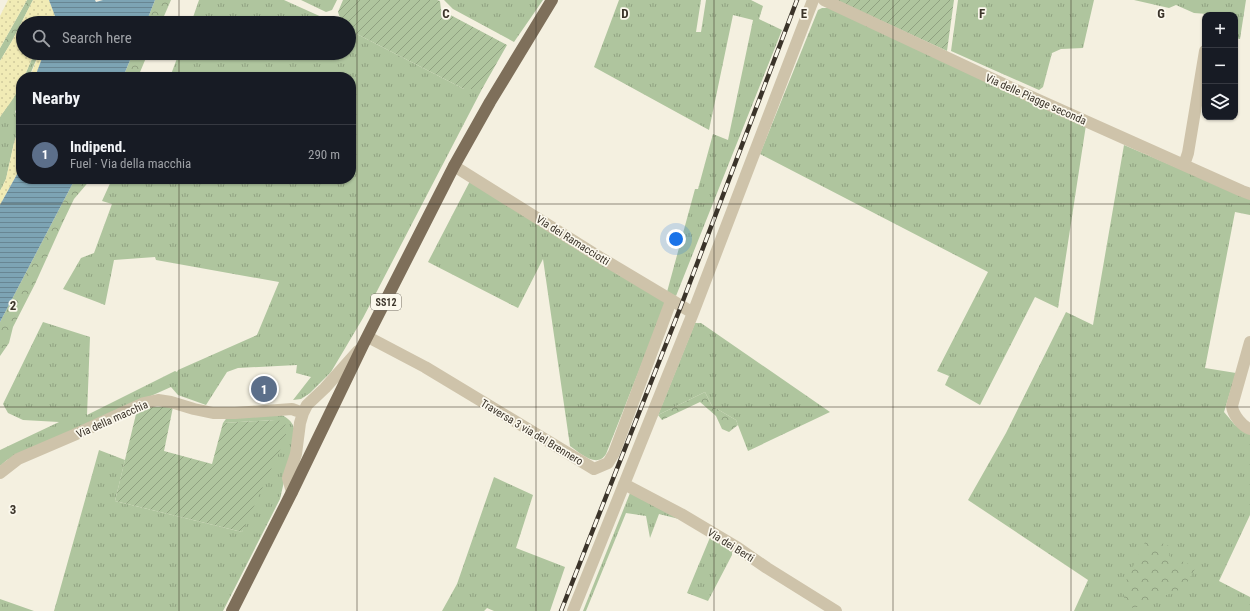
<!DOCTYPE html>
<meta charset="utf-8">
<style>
:root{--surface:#171b24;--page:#20242c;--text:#f1f3f6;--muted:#9ea1a6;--line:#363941;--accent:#92a7b2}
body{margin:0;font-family:"Roboto Condensed",sans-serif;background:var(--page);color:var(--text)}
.controls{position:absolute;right:12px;top:12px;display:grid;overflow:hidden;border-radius:8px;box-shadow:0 1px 3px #0004}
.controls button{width:36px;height:36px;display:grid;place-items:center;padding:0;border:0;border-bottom:1px solid var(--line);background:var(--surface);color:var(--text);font:20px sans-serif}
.you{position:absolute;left:676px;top:239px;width:14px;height:14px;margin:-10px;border:3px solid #fff;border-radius:50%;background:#1a73e8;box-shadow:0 0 0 6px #1a73e833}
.badge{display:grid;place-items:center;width:26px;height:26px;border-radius:50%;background:var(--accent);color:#fff;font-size:13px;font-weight:700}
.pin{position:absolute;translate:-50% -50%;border:2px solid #fff;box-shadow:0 1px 4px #0006}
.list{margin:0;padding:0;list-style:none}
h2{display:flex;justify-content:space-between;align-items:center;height:52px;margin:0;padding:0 16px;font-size:17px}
h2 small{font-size:13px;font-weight:400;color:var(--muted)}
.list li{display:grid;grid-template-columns:26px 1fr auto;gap:12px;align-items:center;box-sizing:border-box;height:60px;padding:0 16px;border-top:1px solid var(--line)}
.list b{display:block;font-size:15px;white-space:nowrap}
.list p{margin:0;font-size:13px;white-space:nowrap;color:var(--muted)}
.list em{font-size:13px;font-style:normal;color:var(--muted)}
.icon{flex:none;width:22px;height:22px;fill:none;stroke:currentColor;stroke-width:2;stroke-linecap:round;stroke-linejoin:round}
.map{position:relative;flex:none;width:1250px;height:611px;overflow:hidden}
.search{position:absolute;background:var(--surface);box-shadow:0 1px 3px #0004;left:16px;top:16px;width:340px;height:44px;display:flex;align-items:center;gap:10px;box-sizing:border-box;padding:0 14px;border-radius:22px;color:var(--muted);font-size:15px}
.panel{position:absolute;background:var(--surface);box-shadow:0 1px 3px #0004;left:16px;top:72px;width:340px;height:112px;border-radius:16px}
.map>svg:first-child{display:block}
.grass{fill:url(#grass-tufts)}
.forest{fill:url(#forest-crowns)}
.sand{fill:url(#sand-dots)}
.garden{fill:url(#garden-furrows)}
.water{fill:url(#water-rules)}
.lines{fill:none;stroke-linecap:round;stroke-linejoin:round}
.minor{stroke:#cec3aa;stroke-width:12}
.major{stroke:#7e6f5a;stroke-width:12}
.rail-casing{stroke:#3b342a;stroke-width:4.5}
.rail{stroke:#fbf8ed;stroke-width:3;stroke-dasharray:9;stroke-linecap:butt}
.grid{fill:none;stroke:#3b342a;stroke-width:1;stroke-opacity:0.55}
.labels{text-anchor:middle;stroke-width:3.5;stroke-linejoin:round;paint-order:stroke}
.shield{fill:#fbf8ed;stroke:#756f64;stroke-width:1}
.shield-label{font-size:10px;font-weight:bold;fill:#3b342a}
.street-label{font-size:11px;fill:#3b342a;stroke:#fbf8ed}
.grid-label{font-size:13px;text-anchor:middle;font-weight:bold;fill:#3b342a;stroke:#fbf8ed;stroke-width:3.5;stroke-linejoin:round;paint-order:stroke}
</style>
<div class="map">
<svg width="1250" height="611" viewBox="0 0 1250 611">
<defs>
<pattern id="grass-tufts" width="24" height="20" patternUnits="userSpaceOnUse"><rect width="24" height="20" fill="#afc59e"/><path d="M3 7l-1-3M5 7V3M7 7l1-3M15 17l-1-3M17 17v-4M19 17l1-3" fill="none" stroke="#90a181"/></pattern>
<pattern id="forest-crowns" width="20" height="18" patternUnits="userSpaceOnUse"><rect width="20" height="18" fill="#afc59e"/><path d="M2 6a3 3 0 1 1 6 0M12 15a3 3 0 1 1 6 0" fill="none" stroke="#90a181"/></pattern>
<pattern id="sand-dots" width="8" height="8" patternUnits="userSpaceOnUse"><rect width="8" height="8" fill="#f1ebb5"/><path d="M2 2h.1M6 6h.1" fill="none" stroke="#d0ca9c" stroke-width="1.8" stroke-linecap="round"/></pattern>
<pattern id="garden-furrows" width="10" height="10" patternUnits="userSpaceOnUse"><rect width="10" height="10" fill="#afc59e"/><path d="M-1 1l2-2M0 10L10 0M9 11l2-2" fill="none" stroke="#90a181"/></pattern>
<pattern id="water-rules" width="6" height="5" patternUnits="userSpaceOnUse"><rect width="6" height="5" fill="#7da4b4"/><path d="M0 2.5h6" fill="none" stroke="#688693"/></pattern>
</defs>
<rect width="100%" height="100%" fill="#f4f0e0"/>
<path class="grass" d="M199,0H284L335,23H191Z
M301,0H337L332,10L326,12Z
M444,0H543L514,42L453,9Z
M619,0H701L696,32H701L706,0H751L763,6L759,19L782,30L676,296L667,292L695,189H698L713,134L728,140L753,20L733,15L709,130L594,67Z
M958,0H1094L1083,48L1061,49L1052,53L1043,87L1039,90L951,51Z
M1134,0H1246L1240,39L1235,38V15H1207V14L1194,13L1176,5L1169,8Z
M822,8H829L1086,125L1058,308L1035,297L980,405L945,385L949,376L937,371L988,272L760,154L818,10Z
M349,30L464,89H482L363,318L331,372L310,393L301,399L293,400L311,377L296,373L297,365L238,368L227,372L206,405L178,395L171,387L7,460L0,466V450L59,422L23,420L8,413L3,404L43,322L90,337L87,415L175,371L177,372L178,370L257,335L279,282L156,260L155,257L114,260L105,305L63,289L81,258L94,253L112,204L102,201L112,179H351V77H170L179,53H349Z
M39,53L29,77H24L34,54Z
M21,84V98L15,112L21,119V122L14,143L6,179L0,191V117L18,90Z
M1124,145L1250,199V215L1235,212L1205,368L1236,373L1224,412L1235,425L1250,433V515L1219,581L1250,597V611H1074L1088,580L968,500L1006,433L1066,312L1093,325Z
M470,181L667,300L606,454C597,469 580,453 570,446L543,259L518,308L428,262Z
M695,323H701L830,412L748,451L736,420L712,406L705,392L658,415Z
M280,414C290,419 294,423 295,434L280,499L223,611H54L99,450L125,460L115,501L242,532L275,420L223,423L228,416Z
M494,477L533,495L516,548L565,567L550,611H494L487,608L484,611H442L457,584Z
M630,493L679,519L659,514L650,538L646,516L626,513L586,611H583Z
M711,535L732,551V555L708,601L687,593Z
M0,599L34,611H0Z"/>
<path class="forest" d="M27,0H33L12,41L0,61V48Z
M155,0H171L161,23H146Z
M133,53H148L138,77H123Z
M75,179H91L74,199L63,222L35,284L13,327L9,343L0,356V322Z
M705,392L712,406L736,420L738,425L729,432L722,429L716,416L700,402L662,420L658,415Z
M1151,539L1169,546V556L1196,567L1184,588L1134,608L1125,606L1123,587L1146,540Z"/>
<path class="sand" d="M8,0H27L0,48V16Z
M33,0H49L55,16L54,23H23V53H37L34,54L24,77H21C21,92 8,105 0,117V61L12,41Z
M39,53H44L35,77H30Z
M21,122V167L0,205V191L6,179L14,143Z"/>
<path class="garden" d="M343,0H437L440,1L441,10L507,45L482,89H464L349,30V23H337L340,18L338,12Z
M836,0H954L947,51Z
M147,407H173L164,451L212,464L223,423L275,420L282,421L286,425V437L242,532L115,501L137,410Z"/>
<path class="water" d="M49,0H95L96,2L103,0H155L146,23H54L55,16Z
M44,53H133L123,77H35Z
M21,167V179H75L0,322V205Z"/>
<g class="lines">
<path class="minor" d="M824,0L1016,90L1242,191L1250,194
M1184,165L1188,153L1205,51
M454,166L601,258L693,313
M368,337L425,367L594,469L608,463L614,453L671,301
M1250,342L1232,406C1233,415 1242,426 1250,429
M0,473L18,459L74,435L144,403L158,400L171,402L194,409L213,413H235L292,409L303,413
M624,484L681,514L738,548L767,568L836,611
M292,492L288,478L296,454L300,423L303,413L307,405L325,388L358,351
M573,611L693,313L813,0"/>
<path class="major" d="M232,611L292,492L363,345L454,166L490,102L552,0"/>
<defs>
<path id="rail" d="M561,611L681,306L797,0"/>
</defs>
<use href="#rail" class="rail-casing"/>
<use href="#rail" class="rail"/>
</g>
<path class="grid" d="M179,0V23M357,0V611M536,0V611M714,0V611M893,0V611M1071,0V611M179,53V77M179,179V611M0,204H1250M0,407H1250"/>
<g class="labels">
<rect class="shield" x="371" y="294" width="30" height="16" rx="3"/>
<g class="shield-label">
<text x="386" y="306">SS12</text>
</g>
<g class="street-label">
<text transform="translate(1036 99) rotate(24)" y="4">Via delle Piagge seconda</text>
<text transform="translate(573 240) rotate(32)" y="4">Via dei Ramacciotti</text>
<text transform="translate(112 419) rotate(-24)" y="4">Via della macchia</text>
<text transform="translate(532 432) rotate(31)" y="4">Traversa 3 via del Brennero</text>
<text transform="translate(731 545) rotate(32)" y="4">Via dei Berti</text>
</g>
</g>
<g class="grid-label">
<text x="446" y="18">C</text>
<text x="625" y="18">D</text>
<text x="804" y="18">E</text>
<text x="982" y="18">F</text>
<text x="1161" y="18">G</text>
<text x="13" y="310">2</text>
<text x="13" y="514">3</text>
</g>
</svg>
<div class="controls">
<button>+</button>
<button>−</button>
<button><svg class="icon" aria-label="layers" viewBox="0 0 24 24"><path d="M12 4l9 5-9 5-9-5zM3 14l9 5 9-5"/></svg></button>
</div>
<div class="you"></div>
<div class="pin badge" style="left:264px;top:389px;background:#5c6f8a">1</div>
<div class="search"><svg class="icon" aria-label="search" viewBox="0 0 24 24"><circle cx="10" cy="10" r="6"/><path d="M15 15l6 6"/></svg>Search here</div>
<section class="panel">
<h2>Nearby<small></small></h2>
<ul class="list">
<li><span class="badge" style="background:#5c6f8a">1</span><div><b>Indipend.</b><p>Fuel · Via della macchia</p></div><em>290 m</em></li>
</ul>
</section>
</div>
